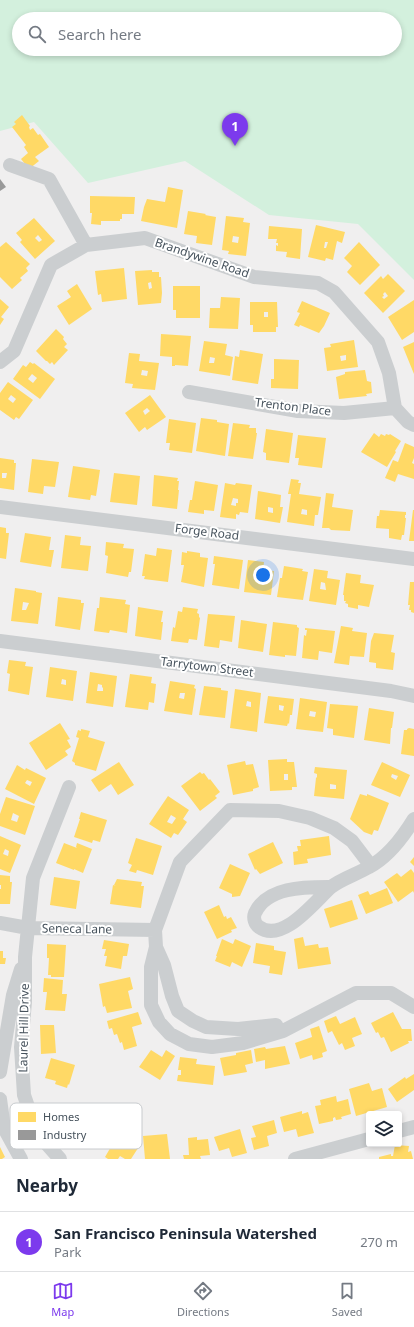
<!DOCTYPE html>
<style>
:root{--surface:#fff;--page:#f6f6f7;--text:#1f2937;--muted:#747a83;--line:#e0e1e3;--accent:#7c3aed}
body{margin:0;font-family:"Noto Sans",sans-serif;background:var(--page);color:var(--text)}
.controls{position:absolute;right:12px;bottom:12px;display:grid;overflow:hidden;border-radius:4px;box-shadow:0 2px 6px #0003}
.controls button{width:36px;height:36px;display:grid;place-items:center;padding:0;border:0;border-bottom:1px solid var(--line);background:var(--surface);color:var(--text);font:20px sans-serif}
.you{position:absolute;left:263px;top:575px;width:14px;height:14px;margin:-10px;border:3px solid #fff;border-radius:50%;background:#1a73e8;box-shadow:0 0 0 6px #1a73e833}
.badge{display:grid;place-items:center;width:26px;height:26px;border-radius:50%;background:var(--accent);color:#fff;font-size:13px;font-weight:700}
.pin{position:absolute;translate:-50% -33px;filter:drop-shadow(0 1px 2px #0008)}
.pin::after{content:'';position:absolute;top:21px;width:14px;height:12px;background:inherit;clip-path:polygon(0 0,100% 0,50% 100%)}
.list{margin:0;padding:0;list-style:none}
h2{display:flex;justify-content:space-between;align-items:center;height:52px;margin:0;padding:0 16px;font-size:17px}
h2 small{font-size:13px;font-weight:400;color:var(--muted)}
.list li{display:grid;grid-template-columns:26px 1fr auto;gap:12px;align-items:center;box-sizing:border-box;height:60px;padding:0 16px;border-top:1px solid var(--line)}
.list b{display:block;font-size:15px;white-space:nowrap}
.list p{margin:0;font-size:13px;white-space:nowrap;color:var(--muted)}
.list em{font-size:13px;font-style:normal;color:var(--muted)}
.icon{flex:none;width:22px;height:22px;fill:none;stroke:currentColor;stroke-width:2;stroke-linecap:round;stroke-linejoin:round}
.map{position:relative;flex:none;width:414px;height:1159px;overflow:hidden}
.search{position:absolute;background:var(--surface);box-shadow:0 2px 6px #0003;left:12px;right:12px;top:12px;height:44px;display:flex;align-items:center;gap:10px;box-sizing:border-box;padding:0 14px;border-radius:22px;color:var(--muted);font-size:15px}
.sheet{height:112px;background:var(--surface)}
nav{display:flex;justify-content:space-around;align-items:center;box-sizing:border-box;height:56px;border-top:1px solid var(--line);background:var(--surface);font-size:11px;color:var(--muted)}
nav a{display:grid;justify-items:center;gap:2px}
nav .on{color:var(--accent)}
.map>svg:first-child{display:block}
.green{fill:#d3f0dd;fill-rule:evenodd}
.homes{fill:#ffd966;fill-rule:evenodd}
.industry{fill:#999}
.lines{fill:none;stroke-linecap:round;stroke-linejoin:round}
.minor{stroke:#cbced0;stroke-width:14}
.labels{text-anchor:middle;stroke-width:4;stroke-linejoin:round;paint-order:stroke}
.street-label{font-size:12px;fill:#46525c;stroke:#fff}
.key{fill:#fff;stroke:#c8cbce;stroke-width:1}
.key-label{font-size:11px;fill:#46525c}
</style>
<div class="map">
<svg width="414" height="1159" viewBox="0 0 414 1159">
<rect width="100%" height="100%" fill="#f0efef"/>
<path class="green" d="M0,0H414V280L358,224L269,215L185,161L88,183L34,122L0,131ZM19,19H395V49H19Z"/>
<path class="homes" d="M22,115L30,126L29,127L30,130L33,128L38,135L40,134L49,147L35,157L39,161L29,169L21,159L28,153L24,147L26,145L12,127L16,124L14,122Z
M168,187L183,190L177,228L141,221L144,207L147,199L165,202Z
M90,196L135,197L134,214H122V219H120V221H101V225L91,224L92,213H90Z
M188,211L206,214L205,215L216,217L212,245L196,243L197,236L184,234Z
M226,216L244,218L243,222L250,223L246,256L228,254L229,251L222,250ZM233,236L239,237L238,243L232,242Z
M34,218L55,241L35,259L20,242L22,240L16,233ZM38,235L42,240L39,242L35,238Z
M316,225L345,232L342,243L337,241L333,260L326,258L325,261L308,257ZM325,242H328L326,248H324Z
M269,226L302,229L300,259L286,257L287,252L276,251V245L278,246V243H276L277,239H268Z
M6,242L30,264L26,268L28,271L20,278L22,280L12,289L0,277V247Z
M359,242L380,265L360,285L347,272L352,266L344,258Z
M124,268L127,299L102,302L101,294L98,295L95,271Z
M152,270V272H159V277H161L162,293L161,303L138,305L135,271ZM151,282L152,288L149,289L148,283Z
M388,274L405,291L383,313L364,293L381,276L383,279ZM385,292L388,296L384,299L382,297L384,296L383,294Z
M77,284L92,309L69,325L57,306L71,297L67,291Z
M173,286H200V318H176V310H173Z
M221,297L240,298L238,329L209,328L210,308H220Z
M0,299L9,307L1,317L4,319L0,325Z
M414,300V332L402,340L388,317Z
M302,301L330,313L324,326L319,333L300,325L299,327L294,325L300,313L297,312Z
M250,302H277L278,327H276V332H253V325H250ZM264,312H268V317H264Z
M56,329L64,337L63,339L67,344L64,347L68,350L54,365L52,362L50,364L47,361H46L36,351Z
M161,334L191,336L188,366L175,365V366H172V357L160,356Z
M354,340L358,367L327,371L324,348L331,347L330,344ZM346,355V360L341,361L340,356Z
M204,341L227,344L225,355L233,357L230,376L199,371ZM210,357L215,358L214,363H209Z
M414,342V374L403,347Z
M240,350L263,354L258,384L232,380L235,356L239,357Z
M129,353L140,354L139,361L159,363L155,390L132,388L133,384L125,383ZM142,370L148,371L147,376L141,375Z
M274,359L299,360L298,389L271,388V379H274Z
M30,362L33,364L34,363L55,379L40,399L13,379L23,365L26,367ZM32,374L37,378L33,383L28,379Z
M365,370L367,381L371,382L372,393L366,394L367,396L339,399L336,377L345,374V372Z
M8,382L33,400L19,419L16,417L14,420L0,410V393ZM11,395L16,399L13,403L8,399Z
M150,395L166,417L147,430L145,427L139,432L125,413ZM147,408L150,411L145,415L143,411Z
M201,418L217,420V422L229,424L225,456L196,451Z
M169,419L196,423L192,453L169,450L170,443H166Z
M233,423L250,425L249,428H256V433H257L253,459L228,456Z
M266,429L293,433L289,463L266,460V453L263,452Z
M374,433L379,437L381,434L385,436L386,434L389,435L390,434L401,441L395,451L396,452L387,467L361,452Z
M298,435L326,438L322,468L298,465L299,458H295Z
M405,443L414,447V458L412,463L414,464V479L398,474L395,482L385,478L393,460L398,462Z
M0,458L14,460V463H16L14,490L0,488ZM2,473H7L6,478H2Z
M32,459L59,462L55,487L44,486L43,494L28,492Z
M73,466L100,470L96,496L91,495L90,500L68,497Z
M114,473L140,476L137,505L110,502Z
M154,475L178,478L177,481H179L178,490H179L177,509L152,506Z
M291,479L299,480L298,483H301L299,494L321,497L318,515H315L314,526L287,522L291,494H288ZM302,509L307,510V515L301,514Z
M195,481L218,485L214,511L204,510V514L188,512L190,500H192Z
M225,483L235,485L236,483L252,485L248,513L240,512L239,515L236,514V519L220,517ZM233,498L238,499V503H236V506L231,505Z
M258,491L281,495L280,507H283L280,523L255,519ZM268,507L273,508V513L268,512Z
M326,493L334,494L332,507L353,510L350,531L331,530L329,528H322Z
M380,510L406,512V515H405V518H406L404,535H402L401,540L389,538V529L376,528L377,516H379Z
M413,510H414V541H409Z
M0,527L6,528V533H9L6,559L0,558Z
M25,533L51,537L49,550H54L51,567L20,562Z
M65,535L81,537L80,545L91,546L88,571L61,568Z
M106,542L124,544L123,548L134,549L131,572H129L128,577L106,573L108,556L105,555Z
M157,548L172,550L168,582L144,579L145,576H142L145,554L156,556Z
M187,551L200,553V557L208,558L204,587L181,582L184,565H181L182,552L187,553Z
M214,556L243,560L239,589L212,585L215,564H213Z
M248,560L264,562L263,570L274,571L271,595L244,592Z
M284,566L303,569L302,571L308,572L303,600L277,597L280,578H282Z
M314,569L328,571L327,578L340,580L336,605L309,601ZM321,582L325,583L326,590L320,589Z
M346,573L361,575L360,583L374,585L369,607L358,605V609L348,607V604L345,603L346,601H344V595H343Z
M410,582H414V613L411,612V610H409L410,605H408Z
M15,588L36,591V592L42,593L38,624L11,621ZM23,602L29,603L26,610H22Z
M58,597L81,600V603H84L80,630L55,626Z
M100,597L126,600L125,604L130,605L127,633L110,630L109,633L94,631L97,608H99Z
M138,607L163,611L161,622H163L161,640L135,636Z
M183,607L198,609L197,613L199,614V617L200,618L197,640L189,639L188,643L171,641L173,627L175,628L178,611L182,612Z
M208,614L235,616L232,642L220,640L219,648L204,646Z
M241,620L267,624L263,652L238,648Z
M273,622L297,625V627L299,628L296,656L285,655V657L269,655Z
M341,626L353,628L352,631L367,633L364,657L350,656L349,665L334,663Z
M305,628L335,631L332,653L319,651L318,660L302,658L304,635L306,636L307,630H305Z
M374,633L394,635L391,652L395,653L393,670L376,668V663L369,662L371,641Z
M9,660L26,662L25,666L33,667L29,695L8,691L10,674L7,673Z
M50,667L77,671L73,701L46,697ZM62,679L66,680V685L61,684Z
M90,672L117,676L113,707L86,703ZM98,684L102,685V687L103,688V691H97Z
M130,674L152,677L151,683L156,684L154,703L149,702L148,710L125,707Z
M170,681L195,685L194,688L196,689L192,715L164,711ZM180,693H185L184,699L179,698Z
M204,686L221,688V690L228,691L225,718L199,715Z
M235,689L261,693L257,732L230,728ZM247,701L251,702V707L246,706Z
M268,696L294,699L292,715H290L289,724L288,723L287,726L264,723ZM279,705L284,706L283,711L279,710Z
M300,698L327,702L323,732L296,729ZM310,711L316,712L315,717L309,716Z
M330,704L358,706L354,738L333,735V729L327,728Z
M369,708L394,712L392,728H391L390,744L364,740Z
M60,723L70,739L67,740L71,747L65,751L68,755L46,770L29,743Z
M409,728L414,729V756L401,754L404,730H407V729Z
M81,729L90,731L88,737L105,742L96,771L75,765V763L72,761L79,738L76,737L78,730L81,731Z
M287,759V762H294L297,787H292V790L270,791L268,760ZM284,774H288V780H284Z
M245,761L246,765L253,764L259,787L253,789V791L233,795L227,765Z
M119,762L134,785L118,795L111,784L99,792L91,780Z
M382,762L410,775L400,797L371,785ZM392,774L398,776L396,780L391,777Z
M17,765L25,770L26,768L46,778L34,804L5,789ZM27,780L32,782L30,786L25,783Z
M315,767L347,770L344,799L314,796L316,778L317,777V774L314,773ZM330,784L336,785V789H330Z
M200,772L202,774L204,773L209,780L210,779L220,792L215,796L217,798L200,811L181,786Z
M360,794L367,796V794L389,803L378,831L374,830L372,835L364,832L350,819Z
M168,796L189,810L183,819L187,822L178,835L174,833L171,838L149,824ZM171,815L176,818L172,824L167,822Z
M6,797L35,806L25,835L0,826V814ZM13,813L19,816L17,822L11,820Z
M81,812L107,820L100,842L93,840L92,843L74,837L80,819H79Z
M0,836L21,845L10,873L0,869ZM5,849L9,851L8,856L3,854Z
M329,836L331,855L307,859L308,863L294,865L293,852L298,851L297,846H301L300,840Z
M136,838L162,846L153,875L137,870L136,873L129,871L132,865L128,863Z
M273,842L283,863L260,874L256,869L255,870L248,854Z
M64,843L77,848L76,847L77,843L92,849L83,873L74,869V870L56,863Z
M414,857V866L410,862Z
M230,864L250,873L240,896L232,897V894L219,888Z
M411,869L414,873V893L413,891L398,902L384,882L397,873L401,877Z
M0,875L10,876V882H12L10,904H0V889H1V885H0Z
M54,877L80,881L76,909L50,905Z
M117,879L142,882L141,886H144L141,908L110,904L113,885L116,886L114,885Z
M387,888L393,903L366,914L358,895L368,891L370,895Z
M352,900L358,919L330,928L324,909Z
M219,905L224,917L226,916L227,919L231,917L237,928L231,930L232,932L217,939L204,912Z
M303,937L305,946L318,944L319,948L328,947L331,964L298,969L294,939Z
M222,939L233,944L235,939L251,946L242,967L232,962L230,967L215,961L217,956H216Z
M104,940L129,944L127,956H123L121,969L105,966L107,956H104L106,949H102Z
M256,943L274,946V950L286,952L282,975L269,973L270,966L253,963Z
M47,944L66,945L64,977H51V975H48L49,958H47Z
M0,951H3V958H6L5,964H0Z
M130,977L133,989L128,991L132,1008L107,1013L105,1006L103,1007L99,984Z
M44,978L63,980L62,994H67L65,1011L45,1010L47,992H43Z
M138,1012L142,1024L132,1027L137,1046L124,1050L122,1042L120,1043L117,1034L114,1035L112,1028L109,1029L107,1021Z
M393,1012L402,1029H411L412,1041H408L409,1043L391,1052L384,1037L381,1038L378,1032L376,1033L371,1023Z
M336,1016L340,1024L355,1017L362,1034L352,1038L355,1046L345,1050L342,1043L339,1045L332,1031L328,1033L324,1021Z
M40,1025H54L56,1053L41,1054Z
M319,1026L327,1051L322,1053L323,1057L313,1060L312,1055L300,1059L295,1043L312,1037L310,1029Z
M285,1046L290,1064L265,1069V1060L256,1062L254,1049L265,1047L266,1049Z
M151,1050L162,1057L166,1050L175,1056L160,1080L139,1067Z
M251,1050L253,1063L245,1065L247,1072L224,1076L220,1058L236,1055V1053Z
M180,1057L197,1059L196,1064L215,1066L213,1085L177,1081L178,1075H181V1070H178Z
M51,1058L75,1065L69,1085L68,1084L67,1088L55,1084L56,1081L45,1078Z
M414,1074V1090L397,1102L388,1089L405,1077L406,1079Z
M369,1083L372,1091L382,1088L387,1107L356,1116L349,1089Z
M336,1096L337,1102L348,1099L351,1114L341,1117L342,1119L336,1120L335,1117L333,1118V1121L319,1124L315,1106L321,1105L320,1100Z
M302,1111V1114L308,1112L314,1133L298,1137L296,1129L284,1132L280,1117Z
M274,1120L277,1133L267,1136L269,1146L254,1150L251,1138L256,1137L252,1126Z
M240,1129L247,1153L232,1157L229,1148L219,1151L214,1137Z
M119,1133L140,1145L131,1159H125L120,1156L118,1159H108L105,1157Z
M167,1134L170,1159H145L143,1136Z
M197,1137V1140L208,1139L210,1155L200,1156L201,1159H184L183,1155H189L188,1138Z
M395,1145L409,1146L408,1152L411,1151L413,1159H379V1157L391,1154V1156H393Z
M0,1147L5,1157L2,1159H0Z"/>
<path class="industry" d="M0,179L6,187L0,191Z"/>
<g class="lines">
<path class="minor" d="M10,165L49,179L86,245
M0,362L14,351L51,265L86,245L145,238L254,277L318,283L334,292L378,342L389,373L395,408
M189,392L298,411L344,413L395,408L408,422L414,425
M0,507L414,559
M0,641L391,691L414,696
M371,866L352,841L334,828L310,818L279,811L230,810L180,862L155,930L156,947L151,967V1005L159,1022L170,1034L189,1044L212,1047L243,1043L283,1031L356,993H391L414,1007
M331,887C307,887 267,886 255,913C253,918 255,924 259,927C283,944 315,901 331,887C341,879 357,874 369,867C388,857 403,837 414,819
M0,923L28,928L155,930
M156,947L164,965L172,996L178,1011L193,1021L206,1027L238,1029L276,1025
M0,1072L13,995L21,969
M0,1099L4,1128L21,1159
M399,1131L414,1127
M60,1159L37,1133L24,1095L21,1047L25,1002V957L33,878L69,787
M295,1159L369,1139"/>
</g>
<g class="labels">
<g class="street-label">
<text transform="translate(202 258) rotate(19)" y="4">Brandywine Road</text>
<text transform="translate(293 407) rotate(7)" y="4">Trenton Place</text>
<text transform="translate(207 532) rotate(7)" y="4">Forge Road</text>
<text transform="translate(207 667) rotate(7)" y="4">Tarrytown Street</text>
<text transform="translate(77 929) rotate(1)" y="4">Seneca Lane</text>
<text transform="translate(24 1028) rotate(-89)" y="4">Laurel Hill Drive</text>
</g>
</g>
<rect x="10" y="1103" width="132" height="46" rx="6" class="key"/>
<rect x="18" y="1112" width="18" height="10" fill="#ffd966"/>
<rect x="18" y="1130" width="18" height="10" fill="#999"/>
<g class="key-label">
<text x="43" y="1121">Homes</text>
<text x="43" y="1139">Industry</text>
</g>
</svg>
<div class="controls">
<button><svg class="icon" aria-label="layers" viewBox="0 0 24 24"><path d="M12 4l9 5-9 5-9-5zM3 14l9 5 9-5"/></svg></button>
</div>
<div class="you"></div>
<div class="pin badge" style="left:235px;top:146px">1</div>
<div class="search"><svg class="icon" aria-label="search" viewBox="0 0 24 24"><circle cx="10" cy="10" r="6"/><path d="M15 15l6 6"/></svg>Search here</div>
</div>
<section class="sheet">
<h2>Nearby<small></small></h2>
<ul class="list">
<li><span class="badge">1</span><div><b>San Francisco Peninsula Watershed</b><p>Park</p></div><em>270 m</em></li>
</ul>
</section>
<nav>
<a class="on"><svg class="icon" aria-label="map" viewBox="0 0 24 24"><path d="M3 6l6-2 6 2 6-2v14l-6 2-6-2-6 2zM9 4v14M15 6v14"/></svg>Map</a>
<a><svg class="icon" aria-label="directions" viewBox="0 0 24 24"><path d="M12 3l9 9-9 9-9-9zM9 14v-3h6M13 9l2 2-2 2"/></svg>Directions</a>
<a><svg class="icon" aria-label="saved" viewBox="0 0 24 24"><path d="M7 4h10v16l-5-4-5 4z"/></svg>Saved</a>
</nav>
